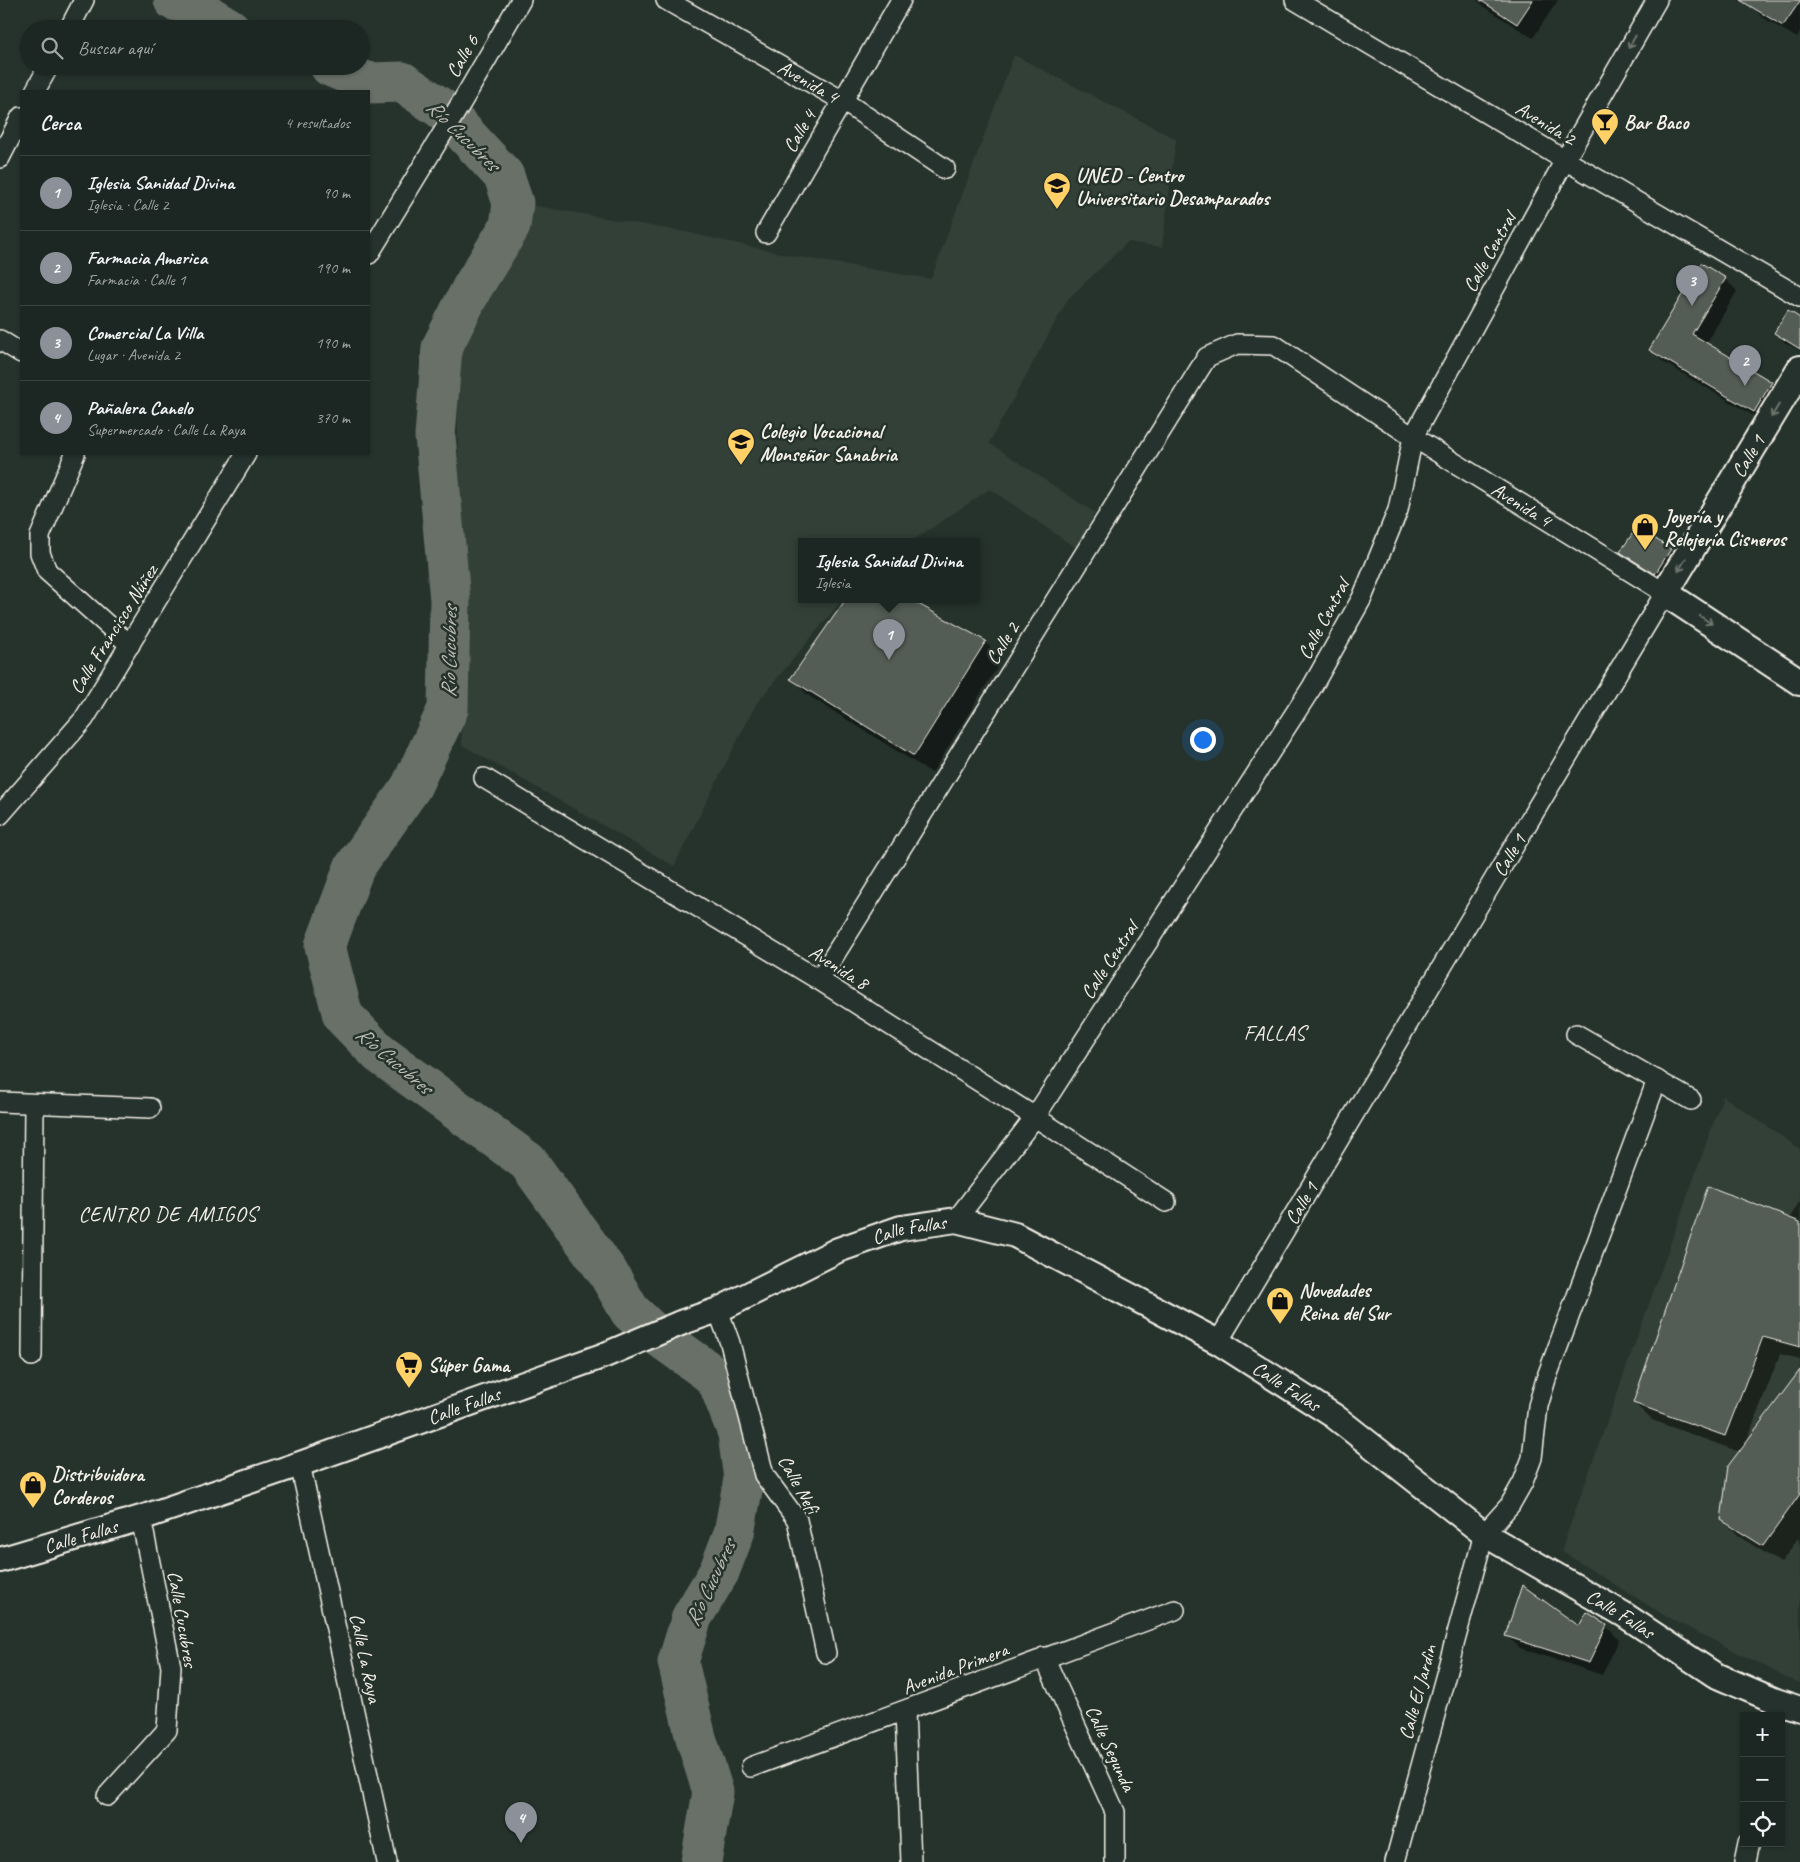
<!DOCTYPE html>
<html lang="es">
<meta charset="utf-8">
<style>
:root{--surface:#1c2622;--page:#252e2a;--text:#f1f3f6;--muted:#a0a5a5;--line:#3a4340;--accent:#8c9099}
body{margin:0;font-family:Caveat,sans-serif;background:var(--page);color:var(--text)}
.controls{position:absolute;right:15px;bottom:15px;display:grid;overflow:hidden;border-radius:0px;box-shadow:0 1px 4px #0004}
.controls button{width:45px;height:45px;display:grid;place-items:center;padding:0;border:0;border-bottom:1px solid var(--line);background:var(--surface);color:var(--text);font:25px sans-serif}
.you{position:absolute;left:1202px;top:739px;width:18px;height:18px;margin:-12px;border:4px solid #fff;border-radius:50%;background:#1a73e8;box-shadow:0 0 0 8px #1a73e833}
.badge{display:grid;place-items:center;width:32px;height:32px;border-radius:50%;background:var(--accent);color:#fff;font-size:16px;font-weight:700}
.pin{position:absolute;translate:-50% -41px;filter:drop-shadow(0 1px 2px #0008)}
.pin::after{content:'';position:absolute;top:26px;width:18px;height:15px;background:inherit;clip-path:polygon(0 0,100% 0,50% 100%)}
.popup{position:absolute;left:798px;top:538px;width:182px;height:65px;box-sizing:border-box;display:grid;place-content:center;border-radius:0px;background:var(--surface);filter:drop-shadow(0 1px 4px #0005);font-size:16px;white-space:nowrap;color:var(--muted)}
.popup b{font-size:19px;color:var(--text)}
.popup::after{content:'';position:absolute;left:50%;top:100%;margin-left:-10px;border:10px solid transparent;border-top-color:var(--surface)}
.list{margin:0;padding:0;list-style:none}
h2{display:flex;justify-content:space-between;align-items:center;height:65px;margin:0;padding:0 20px;font-size:21px}
h2 small{font-size:16px;font-weight:400;color:var(--muted)}
.list li{display:grid;grid-template-columns:32px 1fr auto;gap:15px;align-items:center;box-sizing:border-box;height:75px;padding:0 20px;border-top:1px solid var(--line)}
.list b{display:block;font-size:19px;white-space:nowrap}
.list p{margin:0;font-size:16px;white-space:nowrap;color:var(--muted)}
.list em{font-size:16px;font-style:normal;color:var(--muted)}
.icon{flex:none;width:28px;height:28px;fill:none;stroke:currentColor;stroke-width:2;stroke-linecap:round;stroke-linejoin:round}
.map{position:relative;flex:none;width:1800px;height:1862px;overflow:hidden}
.search{position:absolute;background:var(--surface);box-shadow:0 1px 4px #0004;left:20px;top:20px;width:350px;height:55px;display:flex;align-items:center;gap:12px;box-sizing:border-box;padding:0 18px;border-radius:28px;color:var(--muted);font-size:19px}
.panel{position:absolute;background:var(--surface);box-shadow:0 1px 4px #0004;left:20px;top:90px;width:350px;height:365px;border-radius:0px}
.map>svg:first-child{display:block}
.built{fill:#333f39}
.shadow{fill:#0007}
.lines{fill:none;stroke-linecap:round;stroke-linejoin:round}
.river{stroke:#676f68;stroke-width:41}
.building{fill:#525c55;stroke:#f4f1e8}
.minor-casing{stroke:#f4f1e8;stroke-width:22}
.tertiary-casing{stroke:#f4f1e8;stroke-width:28}
.secondary-casing{stroke:#f4f1e8;stroke-width:30}
.minor{stroke:#26332d;stroke-width:19}
.tertiary{stroke:#26332d;stroke-width:24}
.secondary{stroke:#26332d;stroke-width:26}
.oneway{stroke:#6e766e}
.labels{text-anchor:middle;stroke-width:5;stroke-linejoin:round;paint-order:stroke}
.street-label{font-size:20px;fill:#f4f1e8;stroke:#26332d}
.poi-label{font-size:20px;font-weight:bold;fill:#f4f1e8;stroke:#26332d;text-anchor:start}
.water-label{font-size:21px;font-style:italic;fill:#bcbdb5;stroke:#26332d}
.neighbourhood-label{font-size:21px;letter-spacing:1px;fill:#f4f1e8;stroke:#26332d}
</style>
<div class="map">
<svg width="1800" height="1862" viewBox="0 0 1800 1862">
<rect width="100%" height="100%" fill="#26332d"/>
<filter id="ink" filterUnits="userSpaceOnUse"><feTurbulence type="fractalNoise" baseFrequency=".02" numOctaves="2"/><feDisplacementMap in="SourceGraphic" scale="10" xChannelSelector="R" yChannelSelector="G"/><feConvolveMatrix kernelMatrix="1 2 1 2 8 2 1 2 1" color-interpolation-filters="sRGB"/></filter>
<g filter="url(#ink)">
<path class="built" d="M1014,55L1176,139L1162,247L1128,242L1068,299L989,443L1095,513L1076,548L990,489L912,541H802V599H843L756,704L674,866L462,745L457,352L478,303L510,247L531,205L685,232L793,256L931,279Z
M1723,1096L1800,1149V1684L1667,1617L1561,1551Z"/>
<path class="shadow" d="M1477,0H1558L1533,38L1484,7Z
M1752,0H1800V33L1797,38L1762,17L1749,4Z
M1725,279L1737,291L1706,344L1771,383L1783,395L1766,423L1663,362L1651,350Z
M1800,324V351L1784,342L1775,333Z
M1637,529L1671,550L1679,559L1664,581L1630,560L1622,552Z
M848,599H906L985,642L1002,659L932,773L809,696L792,679Z
M1800,1201V1359L1780,1354L1747,1440L1800,1371V1545L1798,1538L1781,1563L1740,1537L1722,1519L1740,1452L1652,1420L1634,1403L1789,1219Z
M1606,1626L1619,1640L1602,1675L1520,1648L1506,1635Z"/>
<g class="lines">
<path class="river" d="M174,0L191,5L230,29
M330,66L369,83L402,82L442,109L504,176L513,203L510,226L472,288L442,347L435,436L450,600L448,709L411,787L354,868L325,946L343,1016L380,1054L528,1162L608,1273L630,1311L649,1329L710,1373L719,1384L738,1433L744,1479L734,1533L719,1572L692,1617L678,1662L696,1738L713,1792L701,1862"/>
</g>
<path class="building" d="M1480,0H1533L1517,24Z
M1740,0H1800V1L1783,26Z
M1701,263L1726,278L1692,334L1772,382L1754,412L1649,350Z
M1788,310L1800,318V349L1774,333Z
M1637,527L1671,549L1655,574L1620,552Z
M846,599H909L986,641L914,756L790,679Z
M1708,1186L1800,1222V1347L1763,1337L1725,1436L1633,1403Z
M1800,1370V1494L1763,1546L1721,1520L1728,1466Z
M1522,1585L1579,1626L1587,1612L1607,1625L1589,1663L1505,1636Z"/>
<g class="lines">
<defs>
<g id="minor">
<path id="s1" d="M666,0L843,101L945,169"/>
<path d="M1295,0L1565,160L1800,297"/>
<path d="M69,29L84,0"/>
<path d="M35,91L49,66"/>
<path d="M0,158L21,117"/>
<path d="M766,233L901,0"/>
<path d="M369,254L463,100L521,0"/>
<path d="M0,340L21,353"/>
<path d="M75,454L40,536V553L47,571L130,645"/>
<path d="M484,778L819,980L1035,1117L1166,1202"/>
<path d="M0,815L84,719L246,454"/>
<path id="s2" d="M819,980L1207,357L1237,344L1274,345L1413,437L1665,593L1218,1342"/>
<path d="M1576,1034L1691,1100"/>
<path d="M0,1102L150,1108"/>
<path d="M956,1220L1035,1117L1312,687L1362,598L1398,510L1413,437L1565,160L1657,0"/>
<path d="M718,1310L730,1343L764,1475L797,1520L826,1653"/>
<path d="M32,1356L34,1104"/>
<path d="M300,1464L387,1862"/>
<path d="M1044,1657L1115,1812V1862"/>
<path d="M905,1711L911,1862"/>
<path d="M751,1767L1175,1610"/>
<path d="M107,1796L167,1730L171,1667L141,1518"/>
<path d="M1395,1862L1484,1534L1510,1505L1523,1482L1532,1458L1538,1406L1546,1379L1657,1080"/>
<path d="M1745,1862L1749,1843"/>
</g>
<g id="tertiary">
<path id="s3" d="M0,1560L141,1518L300,1464L605,1355L683,1322L718,1310L838,1250L901,1228L956,1220L1015,1235L1218,1342L1334,1416L1484,1534L1623,1614L1715,1675L1776,1701L1800,1709"/>
</g>
<path id="secondary" d="M1800,369L1665,593L1800,682"/>
</defs>
<use href="#minor" class="minor-casing"/>
<use href="#tertiary" class="tertiary-casing"/>
<use href="#secondary" class="secondary-casing"/>
<use href="#minor" class="minor"/>
<use href="#tertiary" class="tertiary"/>
<use href="#secondary" class="secondary"/>
</g>
<defs><path id="oneway-shaft" d="M-6 0H5M1.5-3L5.5 0L1.5 3" fill="none" stroke-width="1.6" stroke-linecap="round" stroke-linejoin="round" transform="scale(1.25)"/></defs>
<g class="oneway">
<use href="#oneway-shaft" transform="translate(1632 42) rotate(120)"/>
<use href="#oneway-shaft" transform="translate(1775 411) rotate(121)"/>
<use href="#oneway-shaft" transform="translate(1682 565) rotate(121)"/>
<use href="#oneway-shaft" transform="translate(1706 620) rotate(34)"/>
</g>
</g>
<defs>
<symbol id="bar-pin" viewBox="-11 -11 22 30"><path d="M0 17L-7.5 6A9.5 9.5 0 1 1 7.5 6Z" fill="#ffd166" stroke="#26332d"/><path d="M-6-5H6L.8 .8V4.5H3.5V6h-7V4.5H-.8V.8Z" fill="#111"/></symbol>
<symbol id="university-pin" viewBox="-11 -11 22 30"><path d="M0 17L-7.5 6A9.5 9.5 0 1 1 7.5 6Z" fill="#ffd166" stroke="#26332d"/><path d="M0-5L7-2L0 1L-7-2ZM-4 1L0 2.5L4 1V4Q0 6-4 4Z" fill="#111"/></symbol>
<symbol id="school-pin" viewBox="-11 -11 22 30"><path d="M0 17L-7.5 6A9.5 9.5 0 1 1 7.5 6Z" fill="#ffd166" stroke="#26332d"/><path d="M0-5L7-2L0 1L-7-2ZM-4 1L0 2.5L4 1V4Q0 6-4 4Z" fill="#111"/></symbol>
<symbol id="shop-pin" viewBox="-11 -11 22 30"><path d="M0 17L-7.5 6A9.5 9.5 0 1 1 7.5 6Z" fill="#ffd166" stroke="#26332d"/><path d="M-5-2.5h2.3a2.7 3.5 0 0 1 5.4 0H5L5.5 6h-11ZM-1.5-2.5h3a1.5 2.3 0 0 0-3 0Z" fill="#111"/></symbol>
<symbol id="supermarket-pin" viewBox="-11 -11 22 30"><path d="M0 17L-7.5 6A9.5 9.5 0 1 1 7.5 6Z" fill="#ffd166" stroke="#26332d"/><path d="M-6-5.5h2.5l.6 2H6L4.5 2H-2.5L-4.4-4H-6ZM-1.5 3.2a1.3 1.3 0 1 0 .1 0ZM3 3.2a1.3 1.3 0 1 0 .1 0Z" fill="#111"/></symbol>
</defs>
<g fill-rule="evenodd">
<use href="#bar-pin" x="1589" y="106" width="32" height="43"/>
<use href="#university-pin" x="1041" y="170" width="32" height="43"/>
<use href="#school-pin" x="725" y="426" width="32" height="43"/>
<use href="#shop-pin" x="1629" y="511" width="32" height="43"/>
<use href="#shop-pin" x="1264" y="1285" width="32" height="43"/>
<use href="#supermarket-pin" x="393" y="1349" width="32" height="43"/>
<use href="#shop-pin" x="17" y="1469" width="32" height="43"/>
</g>
<g class="labels">
<g class="street-label">
<text transform="translate(462 56) rotate(-60)" y="7">Calle 6</text>
<text dy="7" stroke="none"><textPath href="#s1" startOffset="164">Avenida 4</textPath></text>
<text transform="translate(1546 123) rotate(31)" y="7">Avenida 2</text>
<text transform="translate(799 131) rotate(-60)" y="7">Calle 4</text>
<text transform="translate(1489 252) rotate(-61)" y="7">Calle Central</text>
<text transform="translate(1748 456) rotate(-59)" y="7">Calle 1</text>
<text dy="7" stroke="none"><textPath href="#s2" startOffset="1098">Avenida 4</textPath></text>
<text transform="translate(1323 619) rotate(-62)" y="7">Calle Central</text>
<text transform="translate(113 629) rotate(-58)" y="7">Calle Francisco Núñez</text>
<text transform="translate(1002 643) rotate(-58)" y="7">Calle 2</text>
<text transform="translate(1509 855) rotate(-59)" y="7">Calle 1</text>
<text transform="translate(1109 960) rotate(-57)" y="7">Calle Central</text>
<text transform="translate(839 967) rotate(32)" y="7">Avenida 8</text>
<text transform="translate(1301 1203) rotate(-59)" y="7">Calle 1</text>
<text dy="7" stroke="none"><textPath href="#s3" startOffset="969">Calle Fallas</textPath></text>
<text dy="7" stroke="none"><textPath href="#s3" startOffset="1389">Calle Fallas</textPath></text>
<text dy="7" stroke="none"><textPath href="#s3" startOffset="489">Calle Fallas</textPath></text>
<text transform="translate(799 1484) rotate(61)" y="7">Calle Nefi</text>
<text dy="7" stroke="none"><textPath href="#s3" startOffset="84">Calle Fallas</textPath></text>
<text dy="7" stroke="none"><textPath href="#s3" startOffset="1794">Calle Fallas</textPath></text>
<text transform="translate(183 1619) rotate(80)" y="7">Calle Cucubres</text>
<text transform="translate(366 1658) rotate(78)" y="7">Calle La Raya</text>
<text transform="translate(955 1668) rotate(-21)" y="7">Avenida Primera</text>
<text transform="translate(1417 1692) rotate(-75)" y="7">Calle El Jardìn</text>
<text transform="translate(1111 1748) rotate(65)" y="7">Calle Segunda</text>
</g>
<g class="poi-label">
<text x="1624" y="129">Bar Baco</text>
<text x="1076" y="182">UNED - Centro<tspan x="1076" dy="23">Universitario Desamparados</tspan></text>
<text x="760" y="438">Colegio Vocacional<tspan x="760" dy="23">Monseñor Sanabria</tspan></text>
<text x="1664" y="523">Joyería y<tspan x="1664" dy="23">Relojería Cisneros</tspan></text>
<text x="1299" y="1297">Novedades<tspan x="1299" dy="23">Reina del Sur</tspan></text>
<text x="428" y="1372">Súper Gama</text>
<text x="52" y="1481">Distribuidora<tspan x="52" dy="23">Corderos</tspan></text>
</g>
<g class="water-label">
<text transform="translate(463 135) rotate(44)" y="7">Río Cucubres</text>
<text transform="translate(449 652) rotate(-89)" y="7">Río Cucubres</text>
<text transform="translate(394 1060) rotate(40)" y="7">Río Cucubres</text>
<text transform="translate(710 1583) rotate(-65)" y="7">Río Cucubres</text>
</g>
<g class="neighbourhood-label">
<text x="1275" y="1040">FALLAS</text>
<text x="168" y="1221">CENTRO DE AMIGOS</text>
</g>
</g>
</svg>
<div class="controls">
<button>+</button>
<button>−</button>
<button><svg class="icon" aria-label="locate" viewBox="0 0 24 24"><circle cx="12" cy="12" r="6"/><path d="M12 2v4M12 18v4M2 12h4M18 12h4"/></svg></button>
</div>
<div class="you"></div>
<div class="pin badge" style="left:889px;top:660px">1</div>
<div class="popup"><b>Iglesia Sanidad Divina</b>Iglesia</div>
<div class="pin badge" style="left:1745px;top:386px">2</div>
<div class="pin badge" style="left:1692px;top:306px">3</div>
<div class="pin badge" style="left:521px;top:1843px">4</div>
<div class="search"><svg class="icon" aria-label="search" viewBox="0 0 24 24"><circle cx="10" cy="10" r="6"/><path d="M15 15l6 6"/></svg>Buscar aquí</div>
<section class="panel">
<h2>Cerca<small>4 resultados</small></h2>
<ul class="list">
<li><span class="badge">1</span><div><b>Iglesia Sanidad Divina</b><p>Iglesia · Calle 2</p></div><em>90 m</em></li>
<li><span class="badge">2</span><div><b>Farmacia America</b><p>Farmacia · Calle 1</p></div><em>190 m</em></li>
<li><span class="badge">3</span><div><b>Comercial La Villa</b><p>Lugar · Avenida 2</p></div><em>190 m</em></li>
<li><span class="badge">4</span><div><b>Pañalera Canelo</b><p>Supermercado · Calle La Raya</p></div><em>370 m</em></li>
</ul>
</section>
</div>
